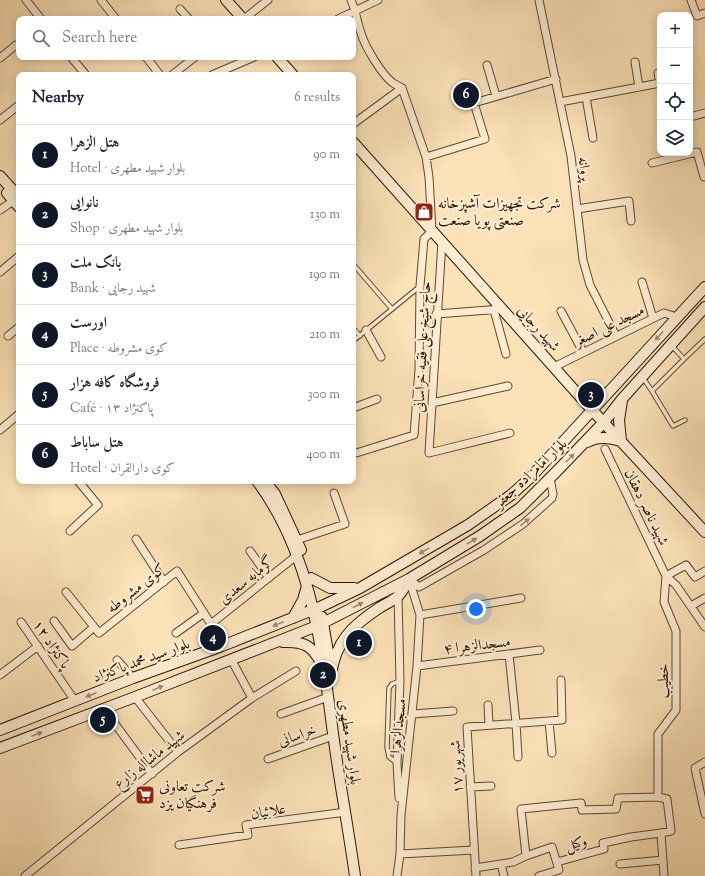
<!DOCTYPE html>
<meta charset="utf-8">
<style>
:root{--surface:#fff;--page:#f6f6f7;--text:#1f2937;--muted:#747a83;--line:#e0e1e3;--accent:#111827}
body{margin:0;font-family:"Sorts Mill Goudy",Amiri,serif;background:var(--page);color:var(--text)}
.controls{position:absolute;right:12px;top:12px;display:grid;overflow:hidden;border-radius:8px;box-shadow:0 2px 10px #0003}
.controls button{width:36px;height:36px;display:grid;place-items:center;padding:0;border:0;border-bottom:1px solid var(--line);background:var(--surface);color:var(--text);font:20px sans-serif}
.you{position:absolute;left:476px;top:609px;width:14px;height:14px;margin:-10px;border:3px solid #fff;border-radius:50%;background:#1a73e8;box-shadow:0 0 0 6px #1a73e833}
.badge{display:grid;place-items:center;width:26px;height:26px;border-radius:50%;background:var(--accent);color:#fff;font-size:13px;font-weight:700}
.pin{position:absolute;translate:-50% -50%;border:2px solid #fff;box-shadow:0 1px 4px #0006}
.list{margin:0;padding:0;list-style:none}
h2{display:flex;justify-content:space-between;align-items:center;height:52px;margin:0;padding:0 16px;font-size:17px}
h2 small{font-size:13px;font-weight:400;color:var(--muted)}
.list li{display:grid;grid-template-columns:26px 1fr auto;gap:12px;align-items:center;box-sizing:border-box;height:60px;padding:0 16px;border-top:1px solid var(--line)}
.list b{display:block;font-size:15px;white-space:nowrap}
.list p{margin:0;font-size:13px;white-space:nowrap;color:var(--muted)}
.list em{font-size:13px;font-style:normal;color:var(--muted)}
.icon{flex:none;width:22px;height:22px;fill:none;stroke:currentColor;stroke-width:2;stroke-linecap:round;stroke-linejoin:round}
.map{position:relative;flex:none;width:705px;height:876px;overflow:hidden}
.search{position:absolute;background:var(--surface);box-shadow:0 2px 10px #0003;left:16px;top:16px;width:340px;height:44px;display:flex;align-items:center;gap:10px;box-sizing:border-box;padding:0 14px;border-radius:8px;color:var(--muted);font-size:15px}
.panel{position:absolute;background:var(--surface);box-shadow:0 2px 10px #0003;left:16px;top:72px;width:340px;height:412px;border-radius:8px}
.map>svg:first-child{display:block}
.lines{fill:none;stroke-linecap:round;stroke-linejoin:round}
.service-casing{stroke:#5e4830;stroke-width:5.5}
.minor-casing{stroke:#5e4830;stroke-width:9}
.secondary-casing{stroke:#2a1403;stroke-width:12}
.service{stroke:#fdecd1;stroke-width:3.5}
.minor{stroke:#fdecd1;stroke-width:7}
.secondary{stroke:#fdecd1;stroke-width:10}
.oneway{fill:#9e8b74}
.labels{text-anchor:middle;stroke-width:4;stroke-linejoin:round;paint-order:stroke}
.street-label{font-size:15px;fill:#2a1403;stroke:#fdecd1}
.poi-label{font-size:15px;fill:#2a1403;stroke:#fdecd1;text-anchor:start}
</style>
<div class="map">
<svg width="705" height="876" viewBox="0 0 705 876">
<rect width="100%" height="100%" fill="#fce2b8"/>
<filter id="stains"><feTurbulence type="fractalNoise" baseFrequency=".005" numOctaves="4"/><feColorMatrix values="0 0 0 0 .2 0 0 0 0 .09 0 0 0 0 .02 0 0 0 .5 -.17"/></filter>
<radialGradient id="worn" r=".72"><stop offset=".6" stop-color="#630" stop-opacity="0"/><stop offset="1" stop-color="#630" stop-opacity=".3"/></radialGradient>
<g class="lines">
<defs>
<path id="service" d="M353,264L392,309
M353,328L360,336
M353,341L419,287
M672,346L684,359
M643,378L652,391L684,359L705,339
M652,391L673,426L685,420
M397,763L389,757L387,747L389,688L392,684L400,681"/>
<path id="minor" d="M26,0L41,19
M101,0L116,19
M351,0C356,11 357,22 361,33C365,47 382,75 393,83C396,85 399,86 402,88L426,157L429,177L432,231L424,239L420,286L419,369L414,435L353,454
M539,0L571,156L583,260L590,285L616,336
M691,0L697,16L705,13
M180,9L189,19
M244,19L268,0
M338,19L378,0
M71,57L86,75
M146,57L160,75
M0,58L16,45
M635,62L639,87
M487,65L496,96
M658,73L660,83
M172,75L195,57
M212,75L254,57
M586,97L593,138
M560,102L660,83
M690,117L705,113
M0,120L19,105
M353,124L402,88
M426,157L485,139L474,103L556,79
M652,163L697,152L704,177
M577,209L629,201L631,221
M0,210L13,201
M442,241L429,453L510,433
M0,272L19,256
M642,282L653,318
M494,310L506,354
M561,311L583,352
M436,314L502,309
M366,330L381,357
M8,336L19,327
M554,367L664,313L677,317
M432,403L508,386
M353,408L377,399
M0,430L19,414
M605,449L666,576L686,565L695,577L705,571
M70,531L98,505L78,481
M136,539L164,582
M297,540L345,524L334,493
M250,551L269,578
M409,579L419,587L484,550L523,524L552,498L553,494L550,478
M66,592L99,633L177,571L211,624L222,646
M398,596L400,681L397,763L399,798
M691,606L705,598
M420,615L521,598
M54,621L72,646L94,627
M21,622L75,701
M211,624L296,556
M176,633L204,613
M509,654L516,723L518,757
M231,659L252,698
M117,660L133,678
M417,666L540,650
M0,675L38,646
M135,697L178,752
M488,705L489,725
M104,709L152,774
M281,714L328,697
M413,714L453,711
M549,721L552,753
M268,759L333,736
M705,762L695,768L705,814
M470,787L491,786
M179,845L248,835L246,825L346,812
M400,854L474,850
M526,856L521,809L581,803L582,810L616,809L618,798L658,797
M557,862L604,849L603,843L631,837L661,833
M501,864L504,876
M620,864L663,860
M475,868L513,862L526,856L552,847L559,870L539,876
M25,876L178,752L252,698L296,671
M397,876L400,854L401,815L417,666L420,615L409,579
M476,876L467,727L562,720L561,680
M664,876L661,833L671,831L667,799L658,797V734L676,710V631L664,602L666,576L676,585L705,627"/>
<path id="secondary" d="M226,0L243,19
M277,57L293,75
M353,142L592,410L705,532
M0,176L19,197
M7,193L19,207
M577,393L597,395L607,393
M587,442C598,436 609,437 621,441L619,420L622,401
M257,481C315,559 322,655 335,748C341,790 349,833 355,876
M265,481L275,494L301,550
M311,578L330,588H354
M322,617L329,658
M293,618L303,600L307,586
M283,642C303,641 312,645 321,663
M331,674C336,641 352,626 379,608C385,604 393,601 398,596C402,593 405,586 408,581
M0,730L133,678L222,646L320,607L360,588L468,525L511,495L530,478L705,287
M0,748L135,697L317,626L409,579L480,536L520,508L557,471L604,422L622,399L705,307"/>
</defs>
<use href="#service" class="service-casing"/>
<use href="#minor" class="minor-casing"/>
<use href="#secondary" class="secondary-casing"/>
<use href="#service" class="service"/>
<use href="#minor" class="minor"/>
<use href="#secondary" class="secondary"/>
</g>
<defs><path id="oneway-solid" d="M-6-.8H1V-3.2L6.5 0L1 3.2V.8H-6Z"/></defs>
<g class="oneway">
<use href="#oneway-solid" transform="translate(659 336) rotate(133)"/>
<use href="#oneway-solid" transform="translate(570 458) rotate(-46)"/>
<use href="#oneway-solid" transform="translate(525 522) rotate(-39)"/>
<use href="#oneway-solid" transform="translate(472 541) rotate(-31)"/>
<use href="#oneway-solid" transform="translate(424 551) rotate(149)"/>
<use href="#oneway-solid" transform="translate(358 605) rotate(-27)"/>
<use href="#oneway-solid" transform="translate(278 624) rotate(158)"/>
<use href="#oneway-solid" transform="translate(158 688) rotate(-22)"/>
<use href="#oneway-solid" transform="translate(91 695) rotate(159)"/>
<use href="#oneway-solid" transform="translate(37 734) rotate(-21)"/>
</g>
<defs>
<symbol id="shop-square" viewBox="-11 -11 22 22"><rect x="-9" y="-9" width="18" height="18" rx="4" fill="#8f2418" stroke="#fdecd1"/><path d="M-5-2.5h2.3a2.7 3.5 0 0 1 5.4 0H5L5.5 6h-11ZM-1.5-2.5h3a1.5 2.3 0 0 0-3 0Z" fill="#fff"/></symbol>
<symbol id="supermarket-square" viewBox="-11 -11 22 22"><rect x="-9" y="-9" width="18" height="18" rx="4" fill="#8f2418" stroke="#fdecd1"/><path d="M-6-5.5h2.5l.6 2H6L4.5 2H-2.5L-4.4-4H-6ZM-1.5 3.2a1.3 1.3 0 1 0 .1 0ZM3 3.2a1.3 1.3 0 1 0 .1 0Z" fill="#fff"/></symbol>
</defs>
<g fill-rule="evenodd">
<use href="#shop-square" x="413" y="201" width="22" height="22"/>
<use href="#supermarket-square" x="134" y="784" width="22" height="22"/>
</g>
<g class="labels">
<g class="street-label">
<text transform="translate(585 169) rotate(83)" y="5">پروانه</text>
<text transform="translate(609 325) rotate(-26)" y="5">مسجد علی اصغر</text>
<text transform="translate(539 328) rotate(48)" y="5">شهید رجایی</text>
<text transform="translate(422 347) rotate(-87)" y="5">حاج شیخ علی فقیه خراسانی</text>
<text transform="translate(530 473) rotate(-43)" y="5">بلوار امامزاده جعفر</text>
<text transform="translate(647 507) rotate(64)" y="5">شهید ناصر دهقان</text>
<text transform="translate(246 580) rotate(-39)" y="5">گرمابه سعدی</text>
<text transform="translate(136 588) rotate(-38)" y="5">کوی مشروطه</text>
<text transform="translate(52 644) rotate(56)" y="5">پاکنژاد ۱۲</text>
<text transform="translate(477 645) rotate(-7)" y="5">مسجدالزهرا ۴</text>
<text transform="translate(141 660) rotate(-20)" y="5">بلوار سید محمد پاکنژاد</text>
<text transform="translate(663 681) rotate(-90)" y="5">خطیب</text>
<text transform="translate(398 726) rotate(-84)" y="5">مسجدالزهرا</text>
<text transform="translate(297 735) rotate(-19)" y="5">خراسانی</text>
<text transform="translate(350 742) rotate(82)" y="5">بلوار شهید مطهری</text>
<text transform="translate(149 759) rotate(-38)" y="5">شهید ماشااله زارع</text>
<text transform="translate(456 767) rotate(-93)" y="5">۱۷ شهریور</text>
<text transform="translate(268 811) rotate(-10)" y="5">علائیان</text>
<text transform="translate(576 843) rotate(-15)" y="5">وکیل</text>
</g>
<g class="poi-label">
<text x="438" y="208">شرکت تجهیزات آشپزخانه<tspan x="438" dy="17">صنعتی پویا صنعت</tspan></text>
<text x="159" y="791">شرکت تعاونی<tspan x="159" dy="17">فرهنگیان یزد</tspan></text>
</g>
</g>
<rect width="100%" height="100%" filter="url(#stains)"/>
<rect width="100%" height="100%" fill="url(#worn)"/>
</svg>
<div class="controls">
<button>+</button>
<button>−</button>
<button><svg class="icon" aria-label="locate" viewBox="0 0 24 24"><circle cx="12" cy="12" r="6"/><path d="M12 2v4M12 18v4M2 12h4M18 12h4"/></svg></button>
<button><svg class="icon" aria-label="layers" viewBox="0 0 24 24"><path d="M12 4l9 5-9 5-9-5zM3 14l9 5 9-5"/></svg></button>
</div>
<div class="you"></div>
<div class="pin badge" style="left:359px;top:643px">1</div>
<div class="pin badge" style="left:323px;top:675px">2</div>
<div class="pin badge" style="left:591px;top:395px">3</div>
<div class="pin badge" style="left:213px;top:638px">4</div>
<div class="pin badge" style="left:103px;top:720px">5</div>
<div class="pin badge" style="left:466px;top:95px">6</div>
<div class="search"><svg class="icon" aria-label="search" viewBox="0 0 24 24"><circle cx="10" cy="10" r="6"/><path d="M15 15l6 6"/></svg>Search here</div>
<section class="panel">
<h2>Nearby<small>6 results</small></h2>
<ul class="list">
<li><span class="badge">1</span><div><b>هتل الزهرا</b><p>Hotel · بلوار شهید مطهری</p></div><em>90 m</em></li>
<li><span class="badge">2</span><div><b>نانوایی</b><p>Shop · بلوار شهید مطهری</p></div><em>130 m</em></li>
<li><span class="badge">3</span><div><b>بانک ملت</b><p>Bank · شهید رجایی</p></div><em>190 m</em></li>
<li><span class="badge">4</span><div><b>اورست</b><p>Place · کوی مشروطه</p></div><em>210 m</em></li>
<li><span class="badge">5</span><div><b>فروشگاه کافه هزار</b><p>Café · پاکنژاد ۱۳</p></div><em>300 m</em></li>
<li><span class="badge">6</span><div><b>هتل ساباط</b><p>Hotel · کوی دارالقران</p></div><em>400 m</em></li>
</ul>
</section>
</div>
